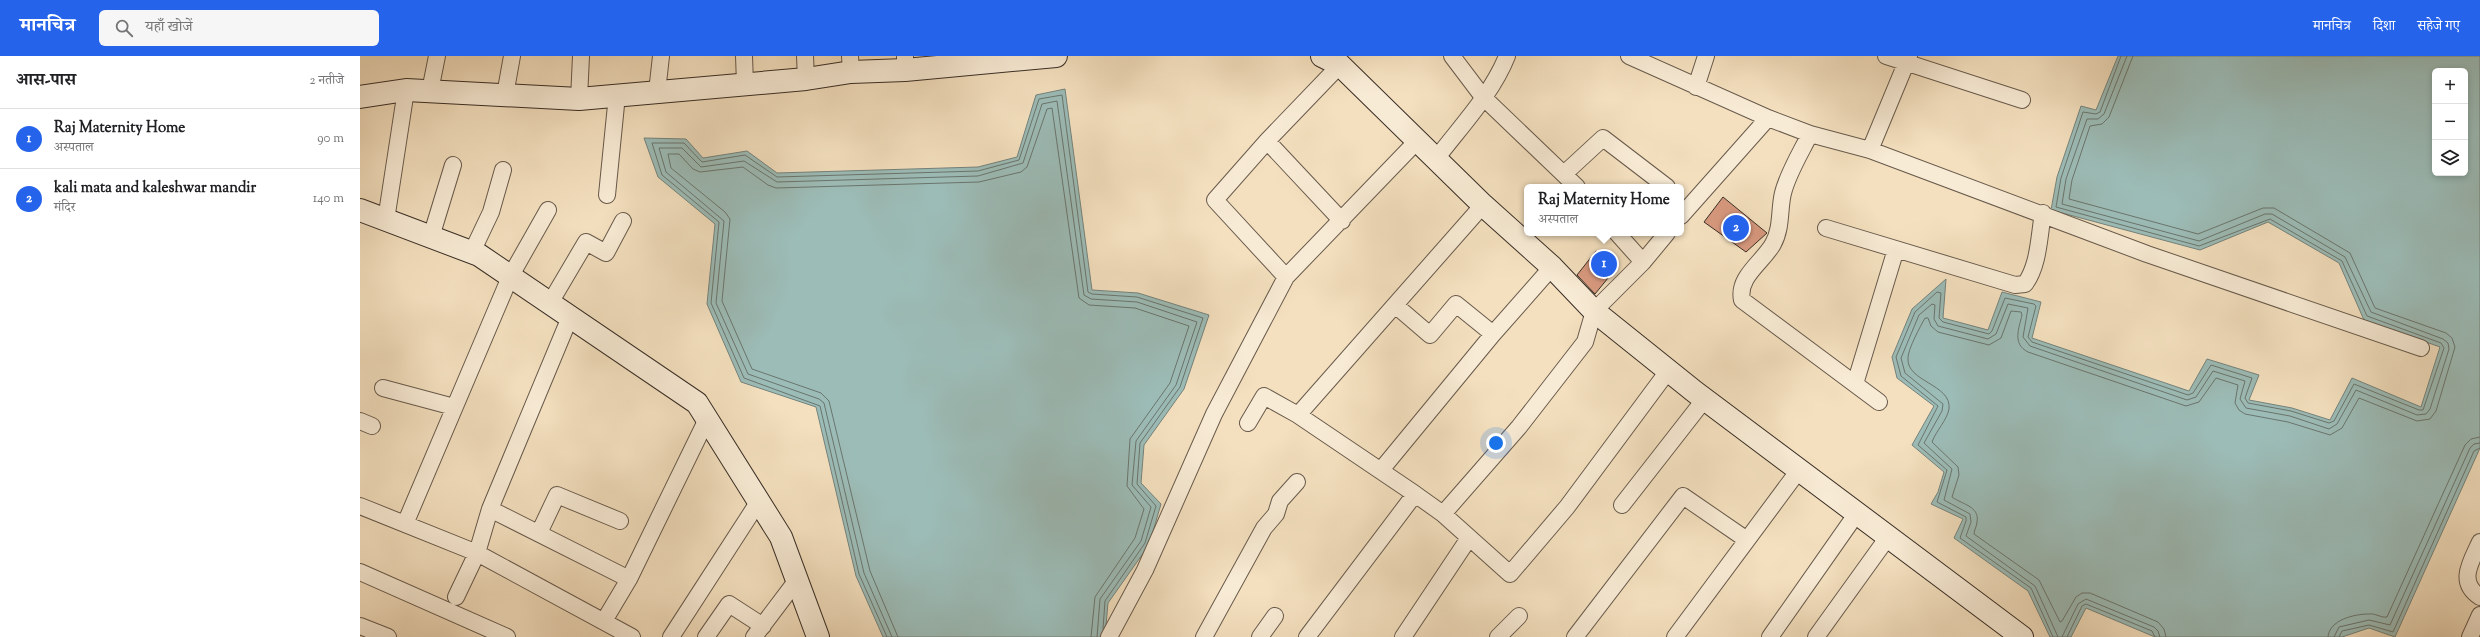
<!DOCTYPE html>
<html lang="hi">
<meta charset="utf-8">
<style>
:root{--surface:#fff;--page:#f6f6f6;--text:#202124;--muted:#757577;--line:#e0e0e0;--accent:#2563eb}
body{margin:0;font-family:"Sorts Mill Goudy","Noto Serif Devanagari",serif;background:var(--page);color:var(--text)}
.controls{position:absolute;right:12px;top:12px;display:grid;overflow:hidden;border-radius:6px;box-shadow:0 2px 6px #0003}
.controls button{width:36px;height:36px;display:grid;place-items:center;padding:0;border:0;border-bottom:1px solid var(--line);background:var(--surface);color:var(--text);font:20px sans-serif}
.you{position:absolute;left:1136px;top:387px;width:14px;height:14px;margin:-10px;border:3px solid #fff;border-radius:50%;background:#1a73e8;box-shadow:0 0 0 6px #1a73e833}
.badge{display:grid;place-items:center;width:26px;height:26px;border-radius:50%;background:var(--accent);color:#fff;font-size:13px;font-weight:700}
.pin{position:absolute;translate:-50% -50%;border:2px solid #fff;box-shadow:0 1px 4px #0006}
.popup{position:absolute;left:1164px;top:128px;width:160px;height:52px;box-sizing:border-box;display:grid;place-content:center;border-radius:6px;background:var(--surface);filter:drop-shadow(0 1px 3px #0005);font-size:13px;white-space:nowrap;color:var(--muted)}
.popup b{font-size:15px;color:var(--text)}
.popup::after{content:'';position:absolute;left:50%;top:100%;margin-left:-8px;border:8px solid transparent;border-top-color:var(--surface)}
.list{margin:0;padding:0;list-style:none}
h2{display:flex;justify-content:space-between;align-items:center;height:52px;margin:0;padding:0 16px;font-size:17px}
h2 small{font-size:13px;font-weight:400;color:var(--muted)}
.list li{display:grid;grid-template-columns:26px 1fr auto;gap:12px;align-items:center;box-sizing:border-box;height:60px;padding:0 16px;border-top:1px solid var(--line)}
.list b{display:block;font-size:15px;white-space:nowrap}
.list p{margin:0;font-size:13px;white-space:nowrap;color:var(--muted)}
.list em{font-size:13px;font-style:normal;color:var(--muted)}
.icon{flex:none;width:22px;height:22px;fill:none;stroke:currentColor;stroke-width:2;stroke-linecap:round;stroke-linejoin:round}
.map{position:relative;flex:none;width:2120px;height:581px;overflow:hidden}
header{display:flex;align-items:center;gap:24px;box-sizing:border-box;height:56px;padding:0 20px;background:var(--accent);color:#fff}
header strong{font-size:19px}
nav{display:flex;gap:22px;margin-inline-start:auto;font-size:14px}
.search{width:280px;height:36px;background:var(--page);display:flex;align-items:center;gap:10px;box-sizing:border-box;padding:0 14px;border-radius:6px;color:var(--muted);font-size:15px}
main{display:flex}
aside{flex:1;background:var(--surface)}
.map>svg:first-child{display:block}
.water{fill:#9cbcb7;stroke:#74837d;fill-rule:evenodd}
.lines{fill:none;stroke-linecap:round;stroke-linejoin:round}
.shore{stroke:#6a756e;stroke-width:1}
.building{fill:#d8997f;stroke:#392e26}
.street-casing{stroke:#685a4c;stroke-width:18}
.secondary-casing{stroke:#392e26;stroke-width:24}
.street{stroke:#f8ebd5;stroke-width:16}
.secondary{stroke:#f8ebd5;stroke-width:22}
</style>
<header>
<strong>मानचित्र</strong>
<div class="search"><svg class="icon" aria-label="search" viewBox="0 0 24 24"><circle cx="10" cy="10" r="6"/><path d="M15 15l6 6"/></svg>यहाँ खोजें</div>
<nav><a>मानचित्र</a><a>दिशा</a><a>सहेजे गए</a></nav>
</header>
<main>
<aside>
<h2>आस-पास<small>2 नतीजे</small></h2>
<ul class="list">
<li><span class="badge">1</span><div><b>Raj Maternity Home</b><p>अस्पताल</p></div><em>90 m</em></li>
<li><span class="badge">2</span><div><b>kali mata and kaleshwar mandir</b><p>मंदिर</p></div><em>140 m</em></li>
</ul>
</aside>
<div class="map">
<svg width="2120" height="581" viewBox="0 0 2120 581">
<rect width="100%" height="100%" fill="#f4e0bf"/>
<filter id="stains"><feTurbulence type="fractalNoise" baseFrequency=".005" numOctaves="4"/><feColorMatrix values="0 0 0 0 .2 0 0 0 0 .09 0 0 0 0 .02 0 0 0 .5 -.17"/></filter>
<radialGradient id="worn" r=".72"><stop offset=".6" stop-color="#630" stop-opacity="0"/><stop offset="1" stop-color="#630" stop-opacity=".3"/></radialGradient>
<path class="water" d="M1758,0H2120V392L2035,581L2009,572L1982,581H1795L1726,552L1711,581H1690L1668,535L1594,482L1603,463L1571,448L1578,436L1584,416L1552,389L1574,350L1537,322L1532,301L1552,253L1586,223L1583,262L1628,274L1642,236L1681,246L1672,282L1829,335L1847,303L1899,319L1889,344L1932,352L1970,364L1992,322L2061,351L2080,291L2004,264L1979,207L1908,166L1840,194L1691,154L1697,121L1721,50L1736,54ZM2075,15H2105V117H2075Z
M705,33L732,234L778,237L849,259L824,333L784,389L781,427L801,448L789,489L748,547L745,581H523L496,520L456,351L381,326L347,248L355,168L298,121L284,82L326,83L343,102L387,95L417,117L618,111L657,101L676,39Z"/>
<g class="lines">
<path class="shore" d="M1773,0L1749,61L1742,68L1730,70L1712,124L1709,143L1838,178L1903,152H1914L1990,197L2015,252L2086,277L2092,282L2095,291L2076,355L2070,363L2057,365L1999,342L1982,372L1970,379L1928,366L1885,358L1879,354L1875,347L1878,329L1856,322L1839,346L1826,350L1668,296C1652,288 1659,272 1662,259L1661,256L1651,255L1641,282L1629,289L1578,276L1571,270L1568,262H1565C1560,271 1548,293 1548,302C1546,326 1592,328 1589,353C1587,364 1576,375 1572,386L1598,411L1599,419L1592,441C1601,448 1620,450 1617,466C1617,470 1614,474 1614,478L1679,524L1700,566L1702,565L1716,541L1722,537H1730L1798,566L1804,573L1806,581
M527,581L499,518L460,350L384,322L351,247L359,166L302,119L292,87H324L342,106L385,99L417,121L618,115L659,104L679,43L702,39L728,236L732,238L777,241L843,262L820,331L780,387L777,428L796,450L785,487L745,545L743,573
M532,581L504,517L464,347L459,343L388,318L356,247L364,165L306,116L299,92H322L341,111L384,105L417,126L618,120L663,107L682,48L697,45L724,239L731,243L777,246L837,266L816,329L776,385L772,429L791,451L781,485L740,543L737,581
M538,581L510,515L469,345L461,337L392,313L362,245L370,163L365,156L311,112L308,98H319L333,113L340,116L383,111L408,129L416,132L619,126L661,116L667,111L687,53L692,52L719,242L729,249L775,252L829,270L810,327L770,383L767,430L784,453L775,482L735,541L731,581
M1693,581L1671,532L1600,482L1606,465V461L1577,446L1587,414L1558,389L1578,350L1541,320L1536,301L1555,256L1577,236L1581,237L1579,262L1583,266L1629,278L1632,275L1645,242L1674,248L1676,250L1668,281L1672,286L1828,339L1833,337L1851,309L1892,322L1885,342L1888,347L1931,355L1969,367L1974,365L1994,328L2059,354H2063L2084,292L2081,287L2007,260L1982,205L1910,163L1839,190L1696,151L1701,122L1723,56L1736,58L1740,56L1761,0
M1698,581L1675,530L1606,480L1611,466L1610,458L1584,444L1592,413L1564,387L1582,355L1583,348L1545,317L1541,302L1559,259L1572,248L1575,249L1574,263L1578,270L1628,283L1636,278L1648,248L1668,252L1663,281L1670,290L1827,344L1836,341L1853,315L1885,325L1880,343L1886,352L1930,360L1969,373L1977,368L1996,334L2057,359L2066,358L2070,353L2089,293L2088,287L2083,283L2011,256L1985,201L1912,158H1905L1839,185L1702,148L1706,123L1727,63H1738L1744,58L1767,0
M1702,581L1718,548L1726,543L1794,571L1798,575L1800,581
M1707,581L1722,550L1726,548L1792,575L1795,581
M1968,581C1969,564 1994,558 2009,558C2015,557 2021,562 2027,561L2105,389L2111,383L2120,381
M1974,581L1979,571L2009,564L2030,569L2110,392L2114,388L2120,387
M1979,581L1982,575L2009,569L2033,576L2114,395L2120,392"/>
</g>
<path class="building" d="M1363,141L1407,177L1386,196L1344,166Z
M1236,195L1257,211L1235,238L1217,219Z"/>
<g class="lines">
<defs>
<path id="street" d="M384,0L385,28
M445,0L446,23
M490,0L491,16
M545,0V14
M1092,0L1123,41L1217,131
M1269,0L1408,62L1450,78L1510,94L1787,198L2061,292
M1526,0L1662,44
M1336,31L1346,0
M70,35L77,0
M297,36L301,0
M145,39L152,0
M219,43L221,0
M1450,78C1441,96 1428,117 1423,137C1419,153 1422,172 1413,188C1403,206 1377,221 1382,244L1519,346
M907,85L982,165
M1510,94L1549,0
M1076,103C1100,71 1132,38 1147,0
M1205,117L1243,82L1307,131
M247,139L257,39
M1321,160L1408,62
M26,164L46,34
M1466,172L1655,229L1665,228C1679,209 1679,180 1683,157
M1257,177L1283,206
M71,181L93,109
M112,196L131,156L143,114
M926,221L855,144L907,85L980,9
M190,247L226,186L246,197L263,165
M1035,249L1070,279L1096,248L1133,278
M1495,328L1536,193
M23,332L94,351
M938,359L1055,438L947,581
M0,365L12,370
M888,367L904,340L938,359L1123,149
M1021,414L1133,278L1192,211
M1055,438L1083,458L1150,518L1207,451L1308,315
M1262,449L1344,344
M0,450L117,497L272,581
M130,453L269,523
M1083,458L1159,371L1225,286L1234,255L1283,206L1307,177
M45,468L150,221L188,154
M179,477L197,439L260,465
M2120,486C2111,506 2097,526 2120,541
M0,516L147,581
M96,541L117,497L130,453L210,261
M244,565L269,523L347,363
M0,570L28,581
M311,581L399,445
M346,581L369,548L403,570
M394,581L437,524
M749,581L785,514L854,358L926,221L1057,85
M844,581L904,472L916,458L920,445L937,426
M900,581L915,560
M1043,581L1109,482
M1138,581L1159,560
M1215,581L1323,440L1387,484
M1315,581L1439,414
M1410,581L1497,457
M1456,581L1528,481
M2110,581L2120,559"/>
<path id="secondary" d="M962,0L980,9L1123,149L1192,211L1234,255L1335,336L1662,581
M0,41L46,34L219,43L446,23L491,16L545,14L696,0
M0,154L119,199L337,347L421,481L458,581"/>
</defs>
<use href="#street" class="street-casing"/>
<use href="#secondary" class="secondary-casing"/>
<use href="#street" class="street"/>
<use href="#secondary" class="secondary"/>
</g>
<rect width="100%" height="100%" filter="url(#stains)"/>
<rect width="100%" height="100%" fill="url(#worn)"/>
</svg>
<div class="controls">
<button>+</button>
<button>−</button>
<button><svg class="icon" aria-label="layers" viewBox="0 0 24 24"><path d="M12 4l9 5-9 5-9-5zM3 14l9 5 9-5"/></svg></button>
</div>
<div class="you"></div>
<div class="pin badge" style="left:1244px;top:208px">1</div>
<div class="popup"><b>Raj Maternity Home</b>अस्पताल</div>
<div class="pin badge" style="left:1376px;top:172px">2</div>
</div>
</main>
